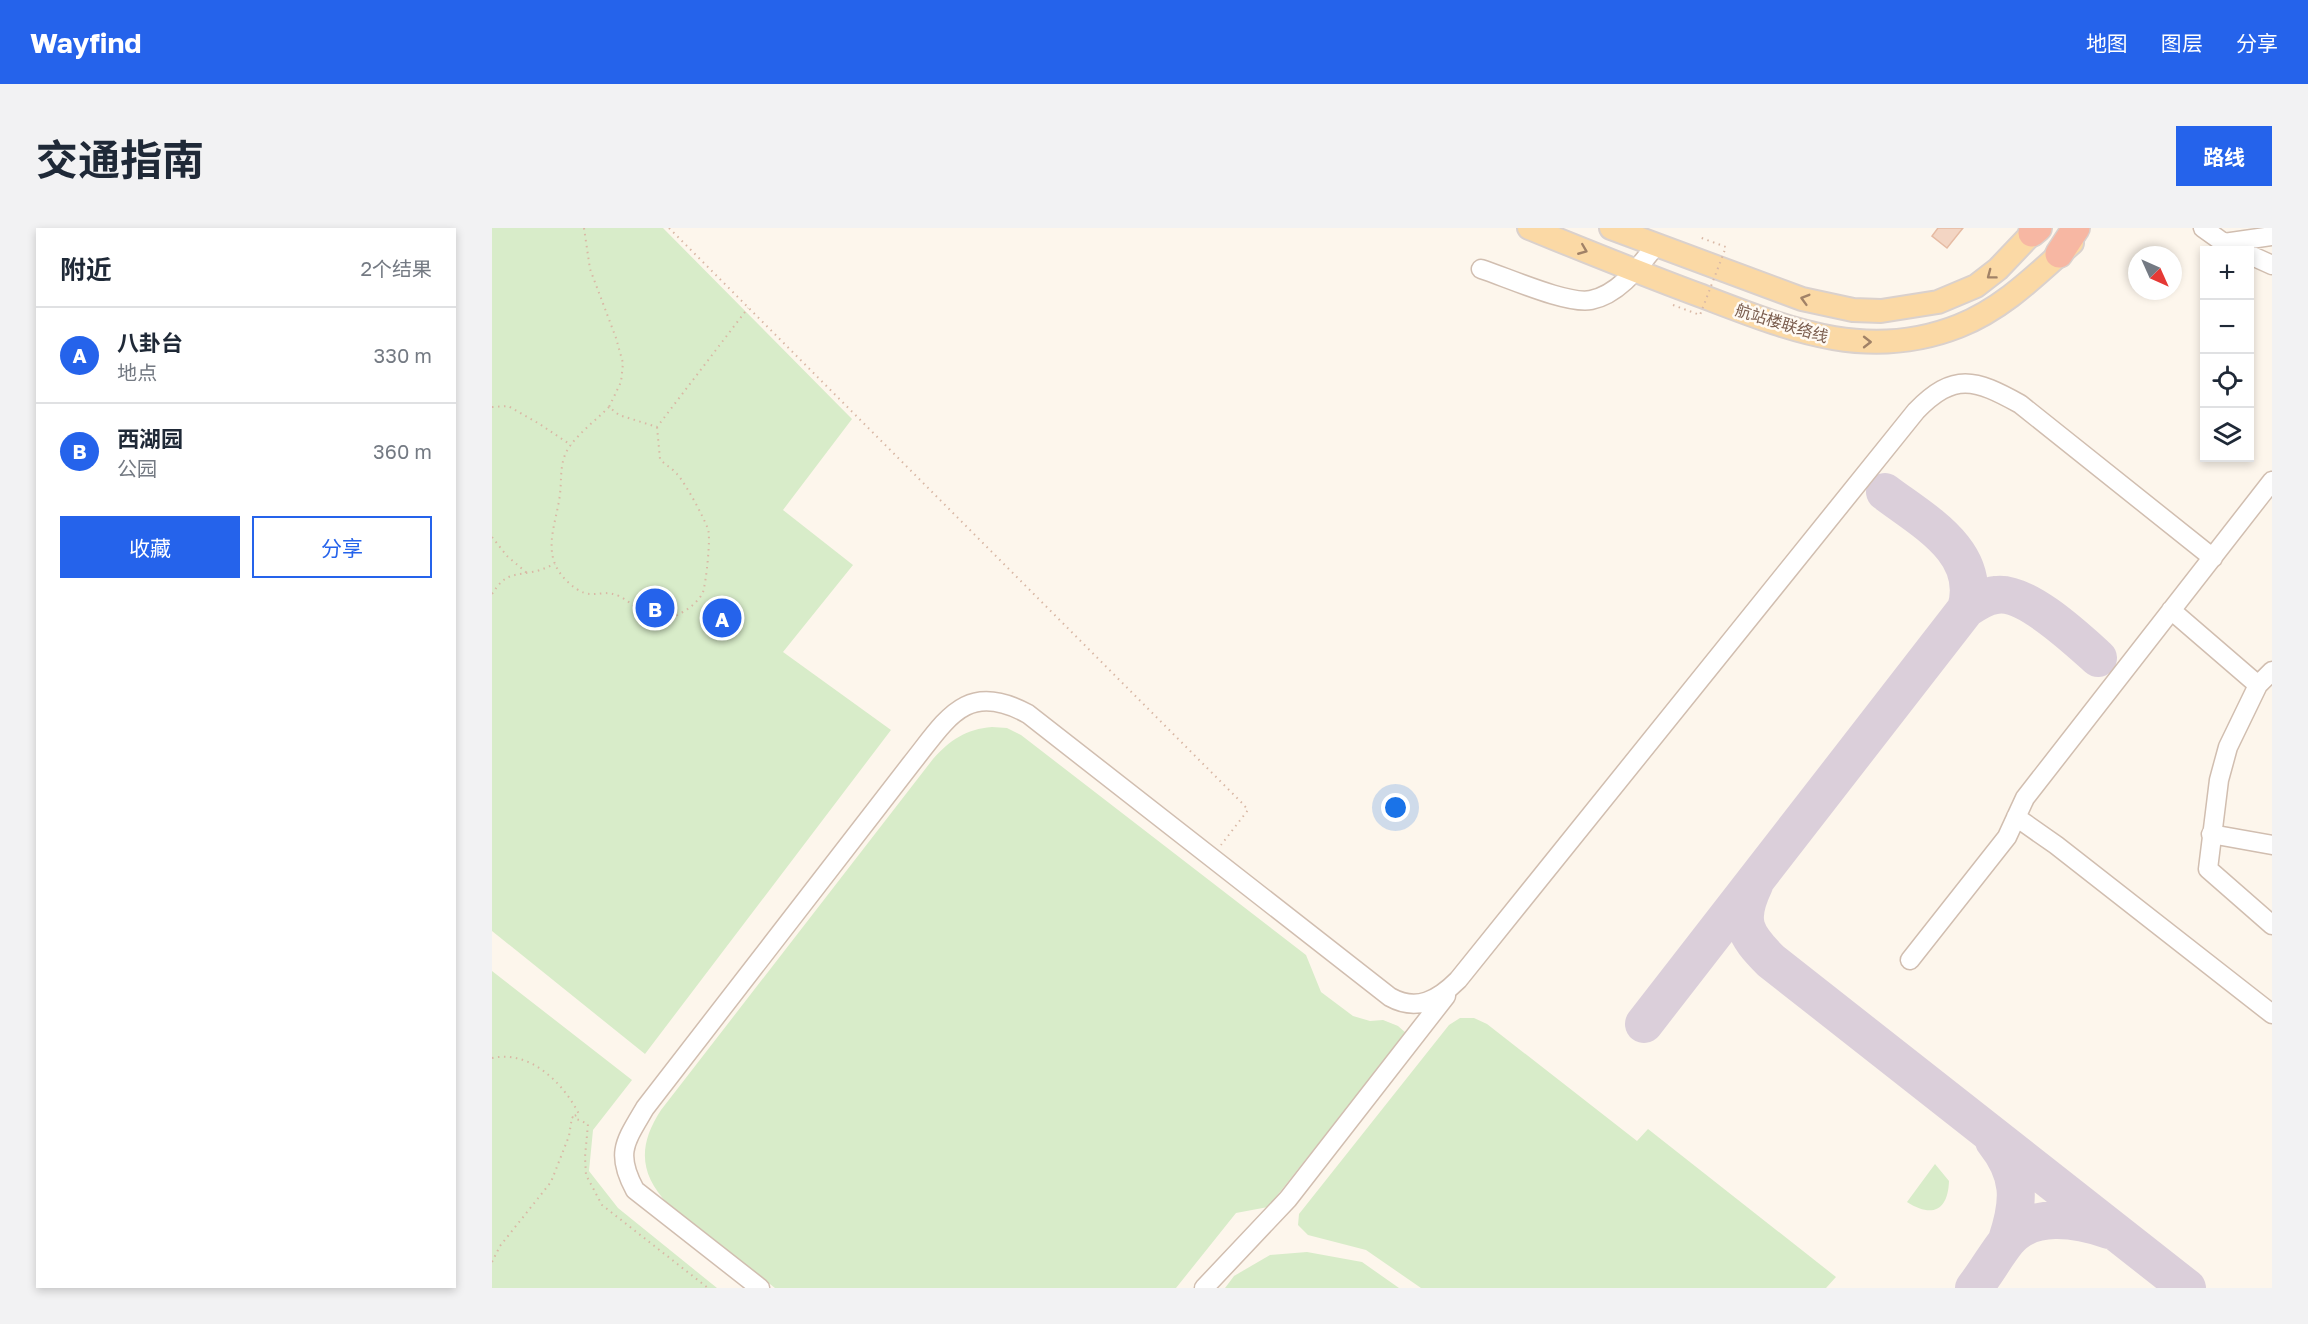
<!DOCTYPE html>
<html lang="zh">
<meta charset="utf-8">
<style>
:root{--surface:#fff;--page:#f2f2f3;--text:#1f2937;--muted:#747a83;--line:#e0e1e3;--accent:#2563eb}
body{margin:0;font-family:"Golos Text","Noto Sans SC",sans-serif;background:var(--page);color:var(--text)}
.controls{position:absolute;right:18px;top:18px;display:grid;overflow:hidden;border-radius:0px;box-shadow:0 3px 9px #0003}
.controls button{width:54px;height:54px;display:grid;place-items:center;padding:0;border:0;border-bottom:2px solid var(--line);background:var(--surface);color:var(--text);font:30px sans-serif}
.compass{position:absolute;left:1636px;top:18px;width:54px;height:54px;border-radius:50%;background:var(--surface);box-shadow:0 3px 9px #0003;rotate:135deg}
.you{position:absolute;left:904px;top:580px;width:21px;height:21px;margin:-15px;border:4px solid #fff;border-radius:50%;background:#1a73e8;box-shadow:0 0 0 9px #1a73e833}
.badge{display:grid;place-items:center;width:39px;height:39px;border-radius:50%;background:var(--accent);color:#fff;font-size:20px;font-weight:700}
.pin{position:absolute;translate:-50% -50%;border:3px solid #fff;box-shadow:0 2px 6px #0006}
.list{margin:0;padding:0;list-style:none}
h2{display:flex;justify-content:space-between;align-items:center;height:78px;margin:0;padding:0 24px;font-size:26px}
h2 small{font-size:20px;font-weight:400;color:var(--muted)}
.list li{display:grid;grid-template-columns:39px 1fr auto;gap:18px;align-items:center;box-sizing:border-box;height:96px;padding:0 24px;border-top:2px solid var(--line)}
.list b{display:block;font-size:22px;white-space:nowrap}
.list p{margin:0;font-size:20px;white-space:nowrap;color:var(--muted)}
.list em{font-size:20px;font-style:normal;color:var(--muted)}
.actions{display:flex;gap:12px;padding:18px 24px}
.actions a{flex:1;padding:14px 0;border:2px solid var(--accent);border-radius:0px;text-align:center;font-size:21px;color:var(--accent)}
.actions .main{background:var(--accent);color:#fff}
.icon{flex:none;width:33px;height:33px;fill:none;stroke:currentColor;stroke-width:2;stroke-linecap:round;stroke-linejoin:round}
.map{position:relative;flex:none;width:1780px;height:1060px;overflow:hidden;border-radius:0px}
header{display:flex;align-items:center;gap:36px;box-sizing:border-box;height:84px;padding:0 30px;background:var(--accent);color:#fff}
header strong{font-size:28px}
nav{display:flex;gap:33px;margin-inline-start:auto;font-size:21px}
.intro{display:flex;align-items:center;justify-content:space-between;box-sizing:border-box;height:144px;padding:0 36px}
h1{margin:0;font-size:42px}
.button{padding:15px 27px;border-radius:0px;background:var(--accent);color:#fff;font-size:21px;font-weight:700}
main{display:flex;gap:36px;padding:0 36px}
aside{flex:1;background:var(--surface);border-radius:0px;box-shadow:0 3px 9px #0003}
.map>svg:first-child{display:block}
.green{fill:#d8ecc9}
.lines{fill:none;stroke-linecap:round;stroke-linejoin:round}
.taxiway{stroke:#dbcfda;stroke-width:38}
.building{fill:#f3d5c3;stroke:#e6bba3;stroke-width:1.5}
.minor-casing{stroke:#d1beb0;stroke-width:21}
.major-casing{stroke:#dad1cd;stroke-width:26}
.highway-casing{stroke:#dad1cd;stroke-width:30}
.path{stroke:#d9b8a5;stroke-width:2;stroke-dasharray:1.5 4.5;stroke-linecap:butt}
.minor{stroke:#fff;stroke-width:18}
.major{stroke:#fbd9a5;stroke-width:22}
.highway{stroke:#f7b7a3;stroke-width:27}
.path-bridge{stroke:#d9b8a5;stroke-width:2;stroke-dasharray:1.5 4.5;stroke-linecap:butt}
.oneway{stroke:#a18267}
.labels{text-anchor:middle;stroke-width:5;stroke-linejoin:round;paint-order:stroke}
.street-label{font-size:16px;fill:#7a5c4d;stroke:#fffaf3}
</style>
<header>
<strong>Wayfind</strong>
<nav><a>地图</a><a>图层</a><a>分享</a></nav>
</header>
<div class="intro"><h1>交通指南</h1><a class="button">路线</a></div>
<main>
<aside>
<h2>附近<small>2个结果</small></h2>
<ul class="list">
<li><span class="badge">A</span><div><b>八卦台</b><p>地点</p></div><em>330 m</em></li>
<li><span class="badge">B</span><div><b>西湖园</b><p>公园</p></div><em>360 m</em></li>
</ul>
<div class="actions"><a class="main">收藏</a><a>分享</a></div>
</aside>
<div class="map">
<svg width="1780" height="1060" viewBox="0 0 1780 1060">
<rect width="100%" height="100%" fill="#fdf6ec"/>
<path class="green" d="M0,0H171L360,191L291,282L361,337L291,424L399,502L153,826L0,703Z
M500,499L515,500L529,507L814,727L829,764L861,788L878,793L891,792L906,798L914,805L776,979L744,985L684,1060H283L176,976C147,946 146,917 169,882L441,531C458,512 474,501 500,499Z
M0,743L140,852L101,902L97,943L126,980L225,1060H0Z
M968,790H982L995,796L1145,913L1156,901L1344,1049L1334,1060H929L874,1022L816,1007L806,997L807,986L957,797Z
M1443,936L1457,953C1456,983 1440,990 1415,974Z
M815,1024L870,1034L907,1060H733L742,1048L778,1027Z"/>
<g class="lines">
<path class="taxiway" d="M1393,264C1431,293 1491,324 1474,381
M1262,657C1245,693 1252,706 1279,733L1695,1060
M1152,796L1474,381C1483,375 1493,368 1504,367C1533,362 1585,411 1606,430
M1502,913C1529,947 1528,973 1515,1012
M1482,1060C1494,1045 1503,1028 1515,1013C1539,983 1585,991 1617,1002"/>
</g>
<path class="building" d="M1446,0H1471L1455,20L1440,8Z"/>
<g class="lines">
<defs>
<path id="minor" d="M1711,0L1732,15L1780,8
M1758,27L1780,37
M989,41C1014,49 1076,77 1099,72C1128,66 1148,37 1165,16
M1679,382L1766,457
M1780,443L1766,457L1736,519L1727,552L1716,641L1780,697
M1524,589L1564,617L1780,786
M1719,606L1780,617
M1418,732L1515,609L1533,570L1780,253
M268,1060L143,962C123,925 133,914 153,880L419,536C455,491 474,452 536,486L898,769C925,784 946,772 966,752L1424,183C1462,144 1483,151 1528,176L1721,330
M712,1060L796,971L954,768"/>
<path id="major" d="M1037,0C1094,23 1150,46 1207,67C1294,100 1374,135 1467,98C1512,80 1544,47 1580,15
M1119,0L1310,71L1361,82L1389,83L1446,74L1484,58L1506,41L1545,0"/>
<path id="highway" d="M1540,5L1546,0
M1567,26L1584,0"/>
</defs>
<use href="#minor" class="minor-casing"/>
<use href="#major" class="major-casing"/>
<use href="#highway" class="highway-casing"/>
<path class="path" d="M92,0L98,41L124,110L131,135L129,154L117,179L127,187L165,199L256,80
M177,0L750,575L756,582L729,617
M0,179L16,178L46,195L79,217
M117,179C104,192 88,204 78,218C67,233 70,249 68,266C64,299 47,328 77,355C100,376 107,359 127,368C141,375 151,388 166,391C181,393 205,378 211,364C214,355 219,310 216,301C211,288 194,256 185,246C180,240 173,237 168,231L165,199
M0,309L15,328L35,345
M0,366C13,346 18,348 40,344C48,343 55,339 63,336
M0,830C39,822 71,855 87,886L80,889
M80,889L96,896L93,929L94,947L110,977L216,1060
M0,1034L8,1018L59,954L77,908L80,889"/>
<use href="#minor" class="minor"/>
<use href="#major" class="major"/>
<use href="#highway" class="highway"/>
<path class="path-bridge" d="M1181,77L1208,87L1234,19L1207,9"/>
</g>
<defs><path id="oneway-chevron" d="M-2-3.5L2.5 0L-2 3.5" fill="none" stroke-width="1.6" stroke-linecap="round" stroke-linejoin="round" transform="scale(1.5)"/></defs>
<g class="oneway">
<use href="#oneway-chevron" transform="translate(1091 22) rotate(22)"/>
<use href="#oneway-chevron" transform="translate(1499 47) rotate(143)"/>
<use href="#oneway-chevron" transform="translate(1313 71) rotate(-164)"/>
<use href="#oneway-chevron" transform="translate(1375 114)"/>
</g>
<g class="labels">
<g class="street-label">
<text transform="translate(1290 95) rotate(17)" y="6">航站楼联络线</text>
</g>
</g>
</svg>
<div class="controls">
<button>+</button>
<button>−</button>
<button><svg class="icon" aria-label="locate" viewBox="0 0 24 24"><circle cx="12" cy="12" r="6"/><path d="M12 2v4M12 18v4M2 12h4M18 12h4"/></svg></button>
<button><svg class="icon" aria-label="layers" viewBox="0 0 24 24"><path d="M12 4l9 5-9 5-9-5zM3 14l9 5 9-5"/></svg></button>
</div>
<svg class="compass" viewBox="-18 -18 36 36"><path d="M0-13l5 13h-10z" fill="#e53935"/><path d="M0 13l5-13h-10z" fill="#747a83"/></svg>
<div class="you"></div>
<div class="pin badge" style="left:230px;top:390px">A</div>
<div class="pin badge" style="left:163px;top:380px">B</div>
</div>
</main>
